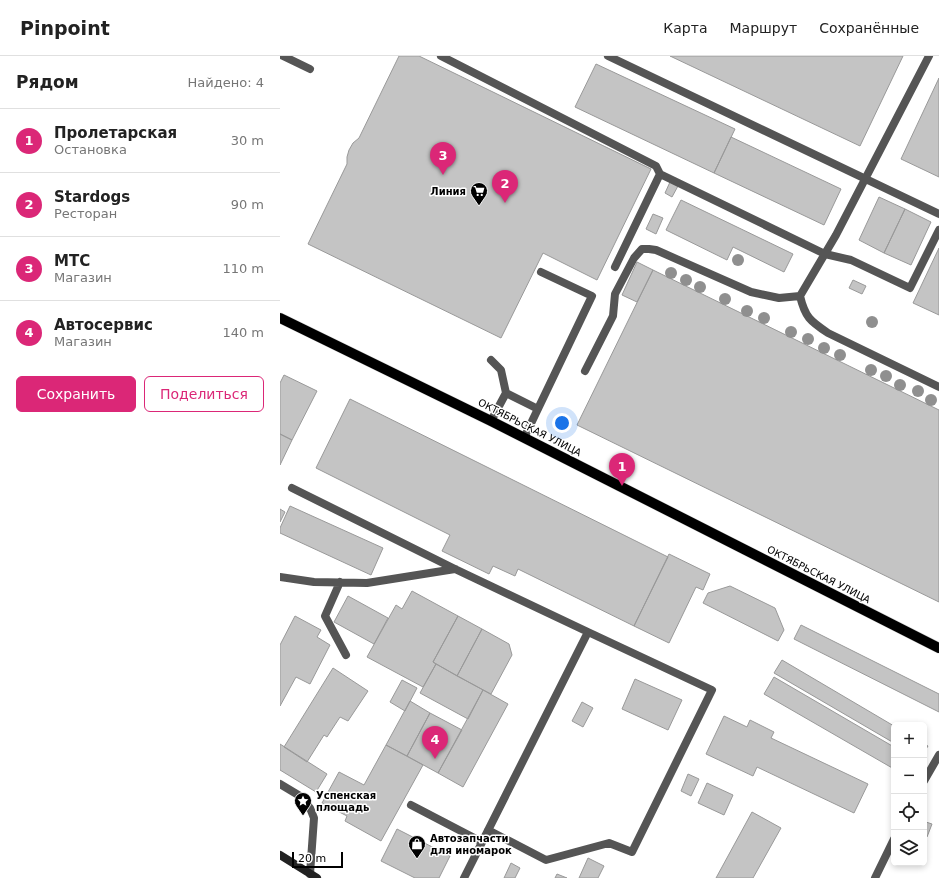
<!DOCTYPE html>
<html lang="ru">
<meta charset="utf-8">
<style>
:root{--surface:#fff;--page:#f2f2f2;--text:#222;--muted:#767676;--line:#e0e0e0;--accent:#db2777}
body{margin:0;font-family:"DejaVu Sans",sans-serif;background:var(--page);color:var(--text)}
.controls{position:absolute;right:12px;bottom:12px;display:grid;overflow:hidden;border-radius:6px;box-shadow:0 2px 6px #0003}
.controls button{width:36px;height:36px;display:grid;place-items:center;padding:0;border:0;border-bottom:1px solid var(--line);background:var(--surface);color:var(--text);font:20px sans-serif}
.scale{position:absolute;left:12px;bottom:10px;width:51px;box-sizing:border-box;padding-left:4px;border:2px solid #000;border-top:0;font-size:11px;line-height:14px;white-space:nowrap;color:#000;-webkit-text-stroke:3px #fff;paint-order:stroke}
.you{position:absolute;left:282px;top:367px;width:14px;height:14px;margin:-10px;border:3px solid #fff;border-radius:50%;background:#1a73e8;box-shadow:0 0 0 6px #1a73e833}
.badge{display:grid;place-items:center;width:26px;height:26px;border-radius:50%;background:var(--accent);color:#fff;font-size:13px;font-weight:700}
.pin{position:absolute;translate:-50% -33px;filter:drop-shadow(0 1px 2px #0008)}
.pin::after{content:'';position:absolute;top:21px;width:14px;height:12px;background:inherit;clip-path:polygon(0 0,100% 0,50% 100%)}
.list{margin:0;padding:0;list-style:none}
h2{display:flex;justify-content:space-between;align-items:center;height:52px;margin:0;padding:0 16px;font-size:17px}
h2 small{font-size:13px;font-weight:400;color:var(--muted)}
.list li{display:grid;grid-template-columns:26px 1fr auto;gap:12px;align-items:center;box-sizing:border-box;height:64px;padding:0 16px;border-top:1px solid var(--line)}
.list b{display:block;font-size:15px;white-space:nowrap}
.list p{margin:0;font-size:13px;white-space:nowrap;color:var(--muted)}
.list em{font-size:13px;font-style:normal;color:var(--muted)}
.actions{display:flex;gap:8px;padding:12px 16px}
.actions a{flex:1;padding:9px 0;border:1px solid var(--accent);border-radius:6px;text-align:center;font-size:14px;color:var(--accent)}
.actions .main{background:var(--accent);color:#fff}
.icon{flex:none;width:22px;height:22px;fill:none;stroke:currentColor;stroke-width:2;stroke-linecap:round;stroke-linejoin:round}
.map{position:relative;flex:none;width:659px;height:822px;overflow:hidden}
header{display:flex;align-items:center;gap:24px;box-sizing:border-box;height:56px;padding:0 20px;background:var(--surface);border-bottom:1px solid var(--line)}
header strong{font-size:19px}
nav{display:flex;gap:22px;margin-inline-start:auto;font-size:14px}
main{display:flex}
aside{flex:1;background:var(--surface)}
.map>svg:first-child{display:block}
.building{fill:#c4c4c4;stroke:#999}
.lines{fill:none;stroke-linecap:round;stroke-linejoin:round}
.primary-casing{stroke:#dbdbdb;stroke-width:11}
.lane{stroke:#555;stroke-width:8}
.street{stroke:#555;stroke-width:8}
.secondary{stroke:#222;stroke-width:8}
.primary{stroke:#000;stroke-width:10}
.tree{fill:#8f8f8f}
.labels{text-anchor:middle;stroke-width:3;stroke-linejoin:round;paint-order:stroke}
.poi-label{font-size:10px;font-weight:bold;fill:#000;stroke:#fff;text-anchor:start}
.street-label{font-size:10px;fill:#000;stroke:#fff}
</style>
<header>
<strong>Pinpoint</strong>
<nav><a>Карта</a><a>Маршрут</a><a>Сохранённые</a></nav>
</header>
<main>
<aside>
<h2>Рядом<small>Найдено: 4</small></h2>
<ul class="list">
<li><span class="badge">1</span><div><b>Пролетарская</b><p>Остановка</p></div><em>30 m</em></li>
<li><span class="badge">2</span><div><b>Stardogs</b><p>Ресторан</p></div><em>90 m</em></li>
<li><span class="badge">3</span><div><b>МТС</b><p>Магазин</p></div><em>110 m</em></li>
<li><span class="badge">4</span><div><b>Автосервис</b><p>Магазин</p></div><em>140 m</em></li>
</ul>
<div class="actions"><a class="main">Сохранить</a><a>Поделиться</a></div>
</aside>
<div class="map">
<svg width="659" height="822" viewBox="0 0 659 822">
<rect width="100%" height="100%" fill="#fff"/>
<path class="building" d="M119,0H139L371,113L317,224L263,197L221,282L28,188L67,108V101L69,94L73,87L79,82Z
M390,0H623L580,90Z
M316,8L455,73L434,117L295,51Z
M659,22V121L621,103Z
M451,81L561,133L544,169L434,117Z
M390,126L398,130L392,141L385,137Z
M599,141L625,153L604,197L579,184Z
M401,144L513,198L504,216L453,191L447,204L386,174Z
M625,153L651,166L631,209L604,197Z
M373,158L383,162L376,178L366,173Z
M659,192V259L633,247Z
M357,206L373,214L357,246L342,239Z
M373,214L659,354V546L297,369Z
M573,224L586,230L582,238L569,232Z
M4,319L37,335L12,384L0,378V327Z
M70,343L388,501L354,570L238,513L235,520L213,510L209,518L162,495L170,479L36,412Z
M0,378L12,384L0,409Z
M10,450L103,492L91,519L0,477V472Z
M0,453L5,456L0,466Z
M389,498L430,518L423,534L416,531L389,587L354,570Z
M450,530L495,552L504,574L498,585L423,547L428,537Z
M132,535L178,560L153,606L156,608L143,631L87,601L116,549L122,553Z
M68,540L108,562L94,588L54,566Z
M15,560L41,574L37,581L50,589L30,628L16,621L0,650V589Z
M178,560L202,573L177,620L153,606Z
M521,569L659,638V656L514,583Z
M202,573L229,588L232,599L211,638L177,620Z
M502,604L614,670V687L494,617Z
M156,608L203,634L188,663L140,637Z
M53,612L88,635L68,665L60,661L47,681L44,679L27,706L4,691Z
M494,621L614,691V713L484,638Z
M355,623L402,644L388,674L342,653Z
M122,624L137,632L125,655L110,646Z
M203,634L228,648L183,731L158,717Z
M130,645L150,657L127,700L106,689Z
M302,646L313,652L303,671L292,665Z
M150,657L182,674L158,717L127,700Z
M444,660L467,671L470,664L494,676L491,682L588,728L574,757L477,711L473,720L426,698Z
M0,688L47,718L36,736L0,714Z
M644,688L648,690L644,696Z
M106,689L143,709L101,785L65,765L67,760L42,747L59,716L84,729Z
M408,718L419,723L411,740L401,735Z
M427,727L453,739L444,759L418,747Z
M472,756L501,772L473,822H436Z
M646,766L652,768L647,781L644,780V771Z
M117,773L170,800L159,822H135L101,805Z
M308,802L324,810L318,822H299Z
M231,807L240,812L235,822H224Z
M277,818L287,822H275Z"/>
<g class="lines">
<defs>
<path id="primary" d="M0,262L211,365L659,592"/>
</defs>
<use href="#primary" class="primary-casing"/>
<path class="lane" d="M3,0L30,13
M161,0L376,110L380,118L545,198L571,204L630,232L659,174
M328,0L659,158
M335,211L380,118
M520,240L556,179L649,0
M305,315L333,260L335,238L354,202L362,193H369L376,194L471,236L499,242L520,240C525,261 530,265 548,277L659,331
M226,337L258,353
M211,365L226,337L221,314L211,304
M244,382L312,240L261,216
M12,432L175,513L308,576
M0,521L34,526L87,527L175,513
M60,526L45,560L66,599
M0,728L20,740L30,752L34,762L30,818
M131,749L202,786
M184,822L308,576L432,634L352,796L329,787L266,804L208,774"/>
<path class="street" d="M644,725L659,699
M595,822L614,783"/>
<path class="secondary" d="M0,799L37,822"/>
<use href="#primary" class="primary"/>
</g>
<g class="tree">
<circle cx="458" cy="204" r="6"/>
<circle cx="391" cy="217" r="6"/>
<circle cx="406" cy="224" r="6"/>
<circle cx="420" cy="231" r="6"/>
<circle cx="445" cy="243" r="6"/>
<circle cx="467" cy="255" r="6"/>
<circle cx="484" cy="262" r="6"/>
<circle cx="592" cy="266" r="6"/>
<circle cx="511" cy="276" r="6"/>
<circle cx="528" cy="283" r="6"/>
<circle cx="544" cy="292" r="6"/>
<circle cx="560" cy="299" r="6"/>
<circle cx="591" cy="314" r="6"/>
<circle cx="606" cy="320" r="6"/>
<circle cx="620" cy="329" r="6"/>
<circle cx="638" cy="335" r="6"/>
<circle cx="651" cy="344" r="6"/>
</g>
<defs>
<symbol id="supermarket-pin" viewBox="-11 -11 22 30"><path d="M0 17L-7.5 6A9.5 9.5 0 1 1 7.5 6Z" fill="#000" stroke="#fff"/><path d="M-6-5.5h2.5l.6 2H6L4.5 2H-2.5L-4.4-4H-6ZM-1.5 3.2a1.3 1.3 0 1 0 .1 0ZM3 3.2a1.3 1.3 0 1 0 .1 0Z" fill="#fff"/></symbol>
<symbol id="sight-pin" viewBox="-11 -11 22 30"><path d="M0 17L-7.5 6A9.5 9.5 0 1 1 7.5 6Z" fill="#000" stroke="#fff"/><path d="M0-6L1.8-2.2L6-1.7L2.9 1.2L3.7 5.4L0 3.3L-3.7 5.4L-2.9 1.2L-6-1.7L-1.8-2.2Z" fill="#fff"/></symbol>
<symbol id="shop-pin" viewBox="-11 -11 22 30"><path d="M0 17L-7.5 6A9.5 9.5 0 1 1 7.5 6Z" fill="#000" stroke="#fff"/><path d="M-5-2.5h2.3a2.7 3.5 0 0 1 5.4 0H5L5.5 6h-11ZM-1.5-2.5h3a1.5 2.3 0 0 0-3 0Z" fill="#fff"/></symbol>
</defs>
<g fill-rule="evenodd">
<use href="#supermarket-pin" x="189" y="125" width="20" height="27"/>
<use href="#sight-pin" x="13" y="735" width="20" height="27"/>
<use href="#shop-pin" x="127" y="778" width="20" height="27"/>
</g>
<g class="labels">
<g class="poi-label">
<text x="186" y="139" text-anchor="end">Линия</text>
<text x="36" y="743">Успенская<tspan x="36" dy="12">площадь</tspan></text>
<text x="150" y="786">Автозапчасти<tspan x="150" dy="12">для иномарок</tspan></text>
</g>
<g class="street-label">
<text transform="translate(250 371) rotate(27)" y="4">ОКТЯБРЬСКАЯ УЛИЦА</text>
<text transform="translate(539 518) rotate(27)" y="4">ОКТЯБРЬСКАЯ УЛИЦА</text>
</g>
</g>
</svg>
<div class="controls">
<button>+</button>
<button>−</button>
<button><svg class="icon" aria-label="locate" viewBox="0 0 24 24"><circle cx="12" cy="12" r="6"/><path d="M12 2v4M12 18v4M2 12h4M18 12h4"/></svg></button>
<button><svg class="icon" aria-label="layers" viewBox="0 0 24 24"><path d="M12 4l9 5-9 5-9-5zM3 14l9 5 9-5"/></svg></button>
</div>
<div class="scale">20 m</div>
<div class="you"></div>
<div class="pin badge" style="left:342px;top:430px">1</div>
<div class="pin badge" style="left:225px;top:147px">2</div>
<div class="pin badge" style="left:163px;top:119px">3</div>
<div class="pin badge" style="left:155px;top:703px">4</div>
</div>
</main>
